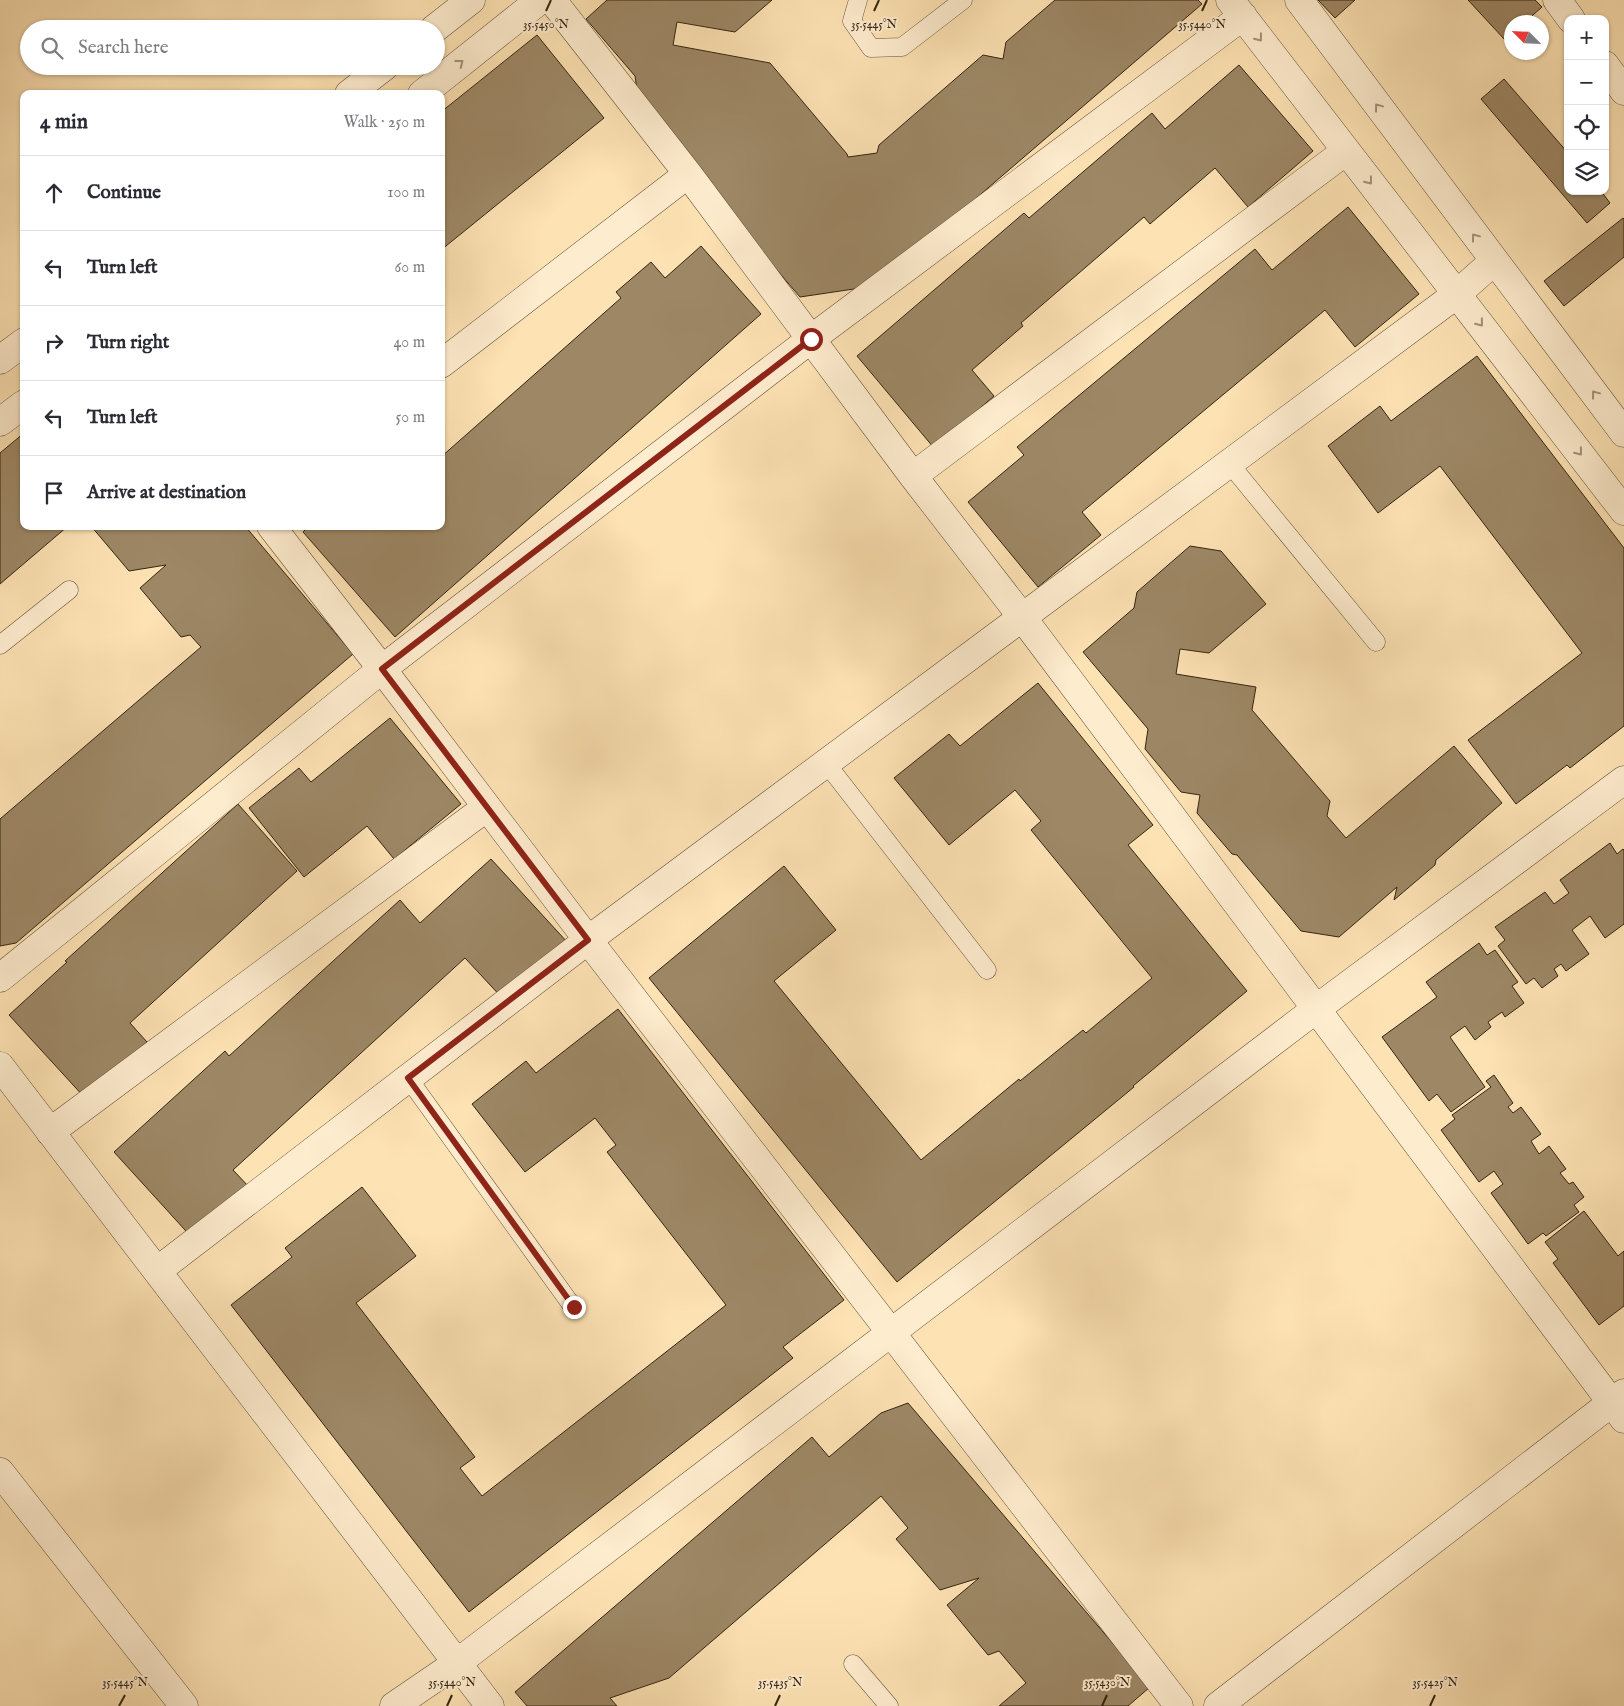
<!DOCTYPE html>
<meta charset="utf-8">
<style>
:root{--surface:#fff;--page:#f7f7f7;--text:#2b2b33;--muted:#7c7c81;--line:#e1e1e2}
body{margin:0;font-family:"IM FELL English",serif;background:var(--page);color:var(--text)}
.controls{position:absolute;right:15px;top:15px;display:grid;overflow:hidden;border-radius:10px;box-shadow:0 1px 4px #0004}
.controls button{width:45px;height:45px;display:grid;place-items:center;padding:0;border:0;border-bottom:1px solid var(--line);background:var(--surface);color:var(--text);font:25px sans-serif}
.compass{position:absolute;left:1504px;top:15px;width:45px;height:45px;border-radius:50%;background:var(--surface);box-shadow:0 1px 4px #0004;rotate:294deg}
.stop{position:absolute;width:15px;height:15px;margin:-11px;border:4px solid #8f2418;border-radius:50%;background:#fff}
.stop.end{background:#8f2418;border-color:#fff;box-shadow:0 1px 5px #0008}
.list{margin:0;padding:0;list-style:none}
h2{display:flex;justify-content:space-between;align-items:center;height:65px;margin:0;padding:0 20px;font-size:21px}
h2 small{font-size:16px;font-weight:400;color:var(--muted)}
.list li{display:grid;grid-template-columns:32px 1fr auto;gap:15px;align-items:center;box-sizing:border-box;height:75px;padding:0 20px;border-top:1px solid var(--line)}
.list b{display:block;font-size:19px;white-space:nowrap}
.list em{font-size:16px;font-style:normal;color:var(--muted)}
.icon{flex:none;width:28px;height:28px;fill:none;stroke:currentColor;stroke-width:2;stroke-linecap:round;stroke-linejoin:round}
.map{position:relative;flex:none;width:1624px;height:1706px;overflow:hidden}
.search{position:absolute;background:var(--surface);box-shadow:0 1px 4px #0004;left:20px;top:20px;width:425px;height:55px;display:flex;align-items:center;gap:12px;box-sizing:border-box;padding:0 18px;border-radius:28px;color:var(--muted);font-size:19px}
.panel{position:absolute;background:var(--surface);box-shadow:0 1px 4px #0004;left:20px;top:90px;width:425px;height:440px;border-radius:10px}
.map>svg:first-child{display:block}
.building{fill:#9d8765;stroke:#342411}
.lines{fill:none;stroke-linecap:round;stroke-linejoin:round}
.lane-casing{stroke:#66543a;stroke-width:19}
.street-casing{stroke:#66543a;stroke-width:29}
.lane{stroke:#feecce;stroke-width:18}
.street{stroke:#feecce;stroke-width:28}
.oneway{stroke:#a39279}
.route{stroke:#8f2418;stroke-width:6}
.ticks{fill:none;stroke:#342411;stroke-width:2}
.ticks-label{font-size:12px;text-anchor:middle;fill:#342411;stroke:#feecce;stroke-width:4;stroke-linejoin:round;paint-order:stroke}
</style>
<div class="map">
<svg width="1624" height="1706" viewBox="0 0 1624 1706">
<rect width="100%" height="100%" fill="#fde2b3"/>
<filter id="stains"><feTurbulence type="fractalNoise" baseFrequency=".004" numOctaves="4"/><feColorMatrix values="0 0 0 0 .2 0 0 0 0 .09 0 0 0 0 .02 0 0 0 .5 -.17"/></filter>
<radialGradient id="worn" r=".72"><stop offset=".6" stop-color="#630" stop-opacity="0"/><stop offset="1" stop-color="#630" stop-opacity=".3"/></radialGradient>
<path class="building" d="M607,0H772L735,32L677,22L673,45L770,63L847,154L848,157L877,153L879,145L983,55L1003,59L1006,42L1055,0H1198L1202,4L874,286L800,297L640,110L635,76L586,19Z
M1318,0H1355L1335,18Z
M1468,0H1535L1542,7L1525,22H1512V34L1505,40Z
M537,35L604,118L441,250V112Z
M1239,65L1313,151L1248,207L1215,168L1150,224L1144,217L1021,323L1023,326L972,370L994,396L934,448L857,356L1024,213L1029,218L1152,113L1165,129Z
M1504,79L1568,153V191H1601L1610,203L1587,223L1481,99Z
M1348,207L1419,294L1355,347L1325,310L1082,512L1101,535L1038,587L968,502L1024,455L1017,447L1255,249L1272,270Z
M1623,218L1624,219V257L1564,306L1544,281Z
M701,246L761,314L395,637L303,532L309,526H441V457L621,298L616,292L651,262L665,278Z
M1477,356L1624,548V726L1570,768L1567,765L1516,804L1468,740L1582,653L1440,466L1378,513L1328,446L1380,406L1391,421Z
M24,433V526H68L0,584V453Z
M91,526H245L353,654L16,943L0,946V819L201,647L190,635L181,637L140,588L166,565L129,571Z
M1190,546L1221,551L1266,604L1209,653L1180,649L1176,674L1256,687L1252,710L1330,801L1327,816L1346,838L1454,746L1502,803L1436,860L1435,865L1394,900L1397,887L1339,937L1301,931L1237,855L1232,854L1197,813L1200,795L1181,792L1145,749L1148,729L1083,652L1134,608L1137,592Z
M1038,683L1153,825L1128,845L1247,991L1133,1086L1134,1087L897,1282L649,978L784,866L836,930L774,981L921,1160L1019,1079L1020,1081L1083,1030L1086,1033L1152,978L1031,830L1041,821L1015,790L949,845L894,778L949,734L960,746Z
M390,718L461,804L394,859L367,826L304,877L249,808L299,768L311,782Z
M238,804L297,871L130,1023L147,1042L85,1098L9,1015L67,962L65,961Z
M1610,843L1617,854L1623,849L1624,850V924L1605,938L1590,916L1572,930L1589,954L1566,971L1561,964L1554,969L1558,976L1542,988L1534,978L1526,984L1498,946L1505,940L1495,927L1545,892L1554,904L1569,893L1560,880Z
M491,859L568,943L505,1001L465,958L233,1170L251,1189L195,1241L114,1152L225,1051L229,1056L400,900L420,923Z
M1479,943L1487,955L1495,950L1518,982L1512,986L1524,1003L1505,1017L1502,1012L1488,1022L1491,1027L1475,1040L1465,1026L1450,1037L1485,1087L1451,1112L1437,1094L1429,1101L1382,1037L1437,997L1426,982Z
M618,1009L844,1300L783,1347L793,1358L469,1612L231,1305L292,1257L285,1248L362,1187L416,1256L356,1303L475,1457L460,1468L482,1496L726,1305L607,1152L616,1145L595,1118L525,1172L472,1104L526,1061L536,1073Z
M1494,1075L1513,1103L1508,1107L1513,1113L1521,1107L1541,1134L1531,1141L1539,1154L1549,1146L1566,1169L1560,1173L1569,1184L1573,1182L1584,1197L1574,1205L1579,1212L1546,1236L1543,1233L1528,1244L1491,1193L1503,1184L1494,1171L1479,1182L1441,1130L1455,1119L1452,1115L1491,1087L1486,1081Z
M1584,1211L1618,1256L1624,1251V1306L1599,1325L1553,1263L1558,1259L1545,1242Z
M908,1403L1150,1687L1128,1706H999L1026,1683L999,1651L988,1655L947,1605L979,1578L940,1590L896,1539L908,1528L881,1496L669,1678L610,1698L617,1706H527L515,1692L812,1437L829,1457L881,1413Z"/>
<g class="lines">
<defs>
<path id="lane" d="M858,0L852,21L871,48L902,47L963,0
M1229,463L1376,642
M0,645L69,590
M826,763L987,970
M408,1078L573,1307
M853,1664L889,1706"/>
<path id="street" d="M552,0L688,174L913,476L1022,617L1624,1419
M1230,0L1624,511
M1299,0L1624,433
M1557,0L1571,19
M434,29L471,0
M1605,65L1624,91
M349,94L385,66
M422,94L540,0
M0,360L24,342
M441,364L688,174
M0,422L24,404
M913,476L1346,151
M271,526L382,669L588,940L1179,1706
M0,978L382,669L811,339L1243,16
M0,1066L490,1706
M50,1132L487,807
M157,1271L588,940L1457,294L1494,261
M0,1472L184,1706
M394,1706L457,1663L1316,1009L1624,780
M1218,1706L1624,1393"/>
</defs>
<use href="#lane" class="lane-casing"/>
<use href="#street" class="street-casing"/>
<use href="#lane" class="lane"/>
<use href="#street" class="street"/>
</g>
<defs><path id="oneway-chevron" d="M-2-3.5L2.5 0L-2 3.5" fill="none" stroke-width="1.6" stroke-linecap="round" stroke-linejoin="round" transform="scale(1.25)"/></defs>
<g class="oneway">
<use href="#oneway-chevron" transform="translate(1259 38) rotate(52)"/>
<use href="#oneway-chevron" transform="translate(460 63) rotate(-38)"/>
<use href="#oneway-chevron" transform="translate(1378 107) rotate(-127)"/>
<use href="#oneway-chevron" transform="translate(1369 181) rotate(52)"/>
<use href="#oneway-chevron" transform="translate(1475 237) rotate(-127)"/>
<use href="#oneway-chevron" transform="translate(1480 323) rotate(52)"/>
<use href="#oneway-chevron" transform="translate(1595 394) rotate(-127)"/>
<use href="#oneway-chevron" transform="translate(1579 452) rotate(52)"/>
</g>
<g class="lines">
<path class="route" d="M574,1307L408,1078L588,940L382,669L811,339"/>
</g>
<path class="ticks" d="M546,11L551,0M874,11L879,0M1202,11L1207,0M119,1706L125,1695M447,1706L452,1695M775,1706L780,1695M1102,1706L1107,1695M1430,1706L1435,1695"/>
<g class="ticks-label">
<text x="546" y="28">35.5450°N</text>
<text x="874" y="28">35.5445°N</text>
<text x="1202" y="28">35.5440°N</text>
<text x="125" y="1686">35.5445°N</text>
<text x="452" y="1686">35.5440°N</text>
<text x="780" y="1686">35.5435°N</text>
<text x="1107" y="1686">35.5430°N</text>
<text x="1435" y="1686">35.5425°N</text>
</g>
<rect width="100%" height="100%" filter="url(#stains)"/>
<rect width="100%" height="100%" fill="url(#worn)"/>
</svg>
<div class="controls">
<button>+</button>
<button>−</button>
<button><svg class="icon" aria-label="locate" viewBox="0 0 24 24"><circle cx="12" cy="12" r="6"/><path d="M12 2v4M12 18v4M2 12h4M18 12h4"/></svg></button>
<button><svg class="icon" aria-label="layers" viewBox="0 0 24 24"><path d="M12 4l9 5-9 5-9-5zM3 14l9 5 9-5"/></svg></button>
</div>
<svg class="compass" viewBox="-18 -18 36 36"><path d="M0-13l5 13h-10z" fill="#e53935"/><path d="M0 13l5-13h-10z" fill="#7c7c81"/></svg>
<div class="stop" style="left:811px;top:339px"></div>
<div class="stop end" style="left:574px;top:1307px"></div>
<div class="search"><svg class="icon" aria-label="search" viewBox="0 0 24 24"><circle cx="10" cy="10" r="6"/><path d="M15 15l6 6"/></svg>Search here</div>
<section class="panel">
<h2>4 min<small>Walk · 250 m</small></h2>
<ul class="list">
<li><svg class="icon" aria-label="ahead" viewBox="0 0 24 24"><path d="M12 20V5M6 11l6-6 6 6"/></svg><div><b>Continue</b></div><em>100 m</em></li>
<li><svg class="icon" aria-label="left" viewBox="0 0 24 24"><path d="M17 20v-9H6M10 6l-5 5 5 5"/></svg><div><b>Turn left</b></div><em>60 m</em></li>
<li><svg class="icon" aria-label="right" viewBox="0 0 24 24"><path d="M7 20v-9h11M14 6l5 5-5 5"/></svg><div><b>Turn right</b></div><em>40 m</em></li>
<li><svg class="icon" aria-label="left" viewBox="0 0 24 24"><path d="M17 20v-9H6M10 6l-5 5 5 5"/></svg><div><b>Turn left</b></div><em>50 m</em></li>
<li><svg class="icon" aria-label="arrive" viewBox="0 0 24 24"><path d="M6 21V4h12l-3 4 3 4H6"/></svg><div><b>Arrive at destination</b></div></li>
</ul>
</section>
</div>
